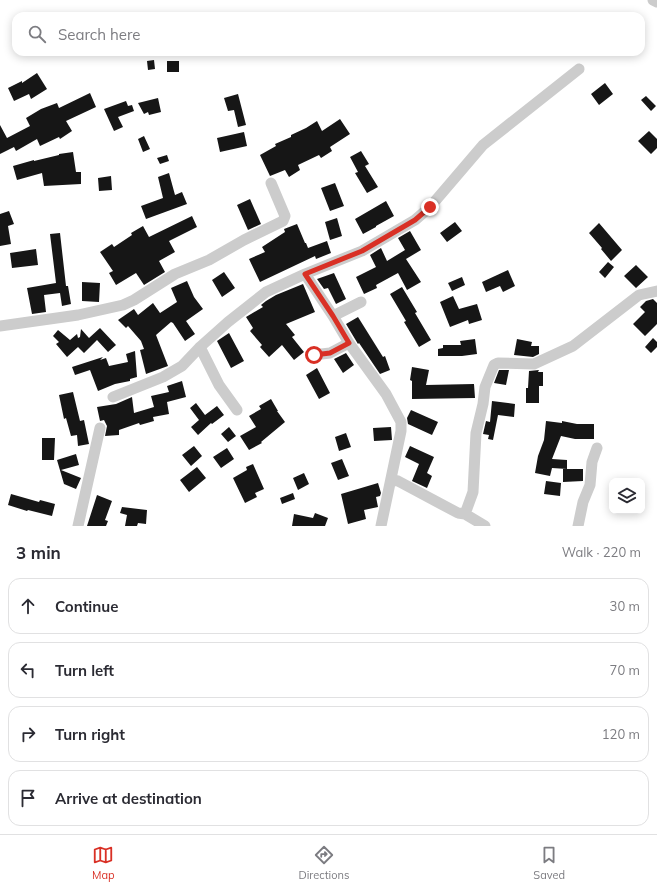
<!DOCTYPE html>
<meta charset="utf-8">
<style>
:root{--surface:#fff;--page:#f2f2f3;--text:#2b2b33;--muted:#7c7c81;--line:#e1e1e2;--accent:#d93025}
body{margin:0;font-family:Mulish,sans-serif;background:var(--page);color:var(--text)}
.controls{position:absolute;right:12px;bottom:12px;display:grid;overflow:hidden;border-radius:8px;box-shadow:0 2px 10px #0003}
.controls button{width:36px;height:36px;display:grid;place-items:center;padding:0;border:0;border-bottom:1px solid var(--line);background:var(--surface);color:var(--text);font:20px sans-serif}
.stop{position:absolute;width:12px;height:12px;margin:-9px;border:3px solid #d93025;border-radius:50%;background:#fff}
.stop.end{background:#d93025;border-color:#fff;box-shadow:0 1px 4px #0008}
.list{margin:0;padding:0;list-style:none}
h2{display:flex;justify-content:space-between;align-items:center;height:52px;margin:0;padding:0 16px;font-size:17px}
h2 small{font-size:13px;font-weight:400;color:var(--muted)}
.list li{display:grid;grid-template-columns:26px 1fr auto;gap:12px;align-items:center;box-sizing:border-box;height:56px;margin:0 8px 8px;padding:0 8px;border:1px solid var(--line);border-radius:12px}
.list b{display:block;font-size:15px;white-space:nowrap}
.list em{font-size:13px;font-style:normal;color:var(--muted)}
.icon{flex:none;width:22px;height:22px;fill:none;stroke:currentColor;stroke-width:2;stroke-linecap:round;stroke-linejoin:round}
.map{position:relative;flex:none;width:657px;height:526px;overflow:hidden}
.search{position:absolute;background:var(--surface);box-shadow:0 2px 10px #0003;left:12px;right:12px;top:12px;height:44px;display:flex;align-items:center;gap:10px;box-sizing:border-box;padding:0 14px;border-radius:12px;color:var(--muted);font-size:15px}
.sheet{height:308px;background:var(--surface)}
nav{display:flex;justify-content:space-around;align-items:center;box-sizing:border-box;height:56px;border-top:1px solid var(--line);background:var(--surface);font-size:11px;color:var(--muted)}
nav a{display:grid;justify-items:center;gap:2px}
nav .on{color:var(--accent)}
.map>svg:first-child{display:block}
.building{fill:#161616}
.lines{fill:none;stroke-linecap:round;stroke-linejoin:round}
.minor{stroke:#ccc;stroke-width:11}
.route{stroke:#d93025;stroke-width:5}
</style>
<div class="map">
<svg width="657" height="526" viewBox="0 0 657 526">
<rect width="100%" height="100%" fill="#fff"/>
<path class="building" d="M154,60L155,69L148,70L147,61Z
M167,61H179V72H167Z
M37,73L47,89L31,99L29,94L14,101L8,88L22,81V83Z
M605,83L613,94L599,105L591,94Z
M90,93L96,107L66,121L72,131L60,139L59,137L40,146L37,139L16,151L14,147L0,154V125L7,138L30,126L26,118L41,109L57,103L59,108Z
M238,94L246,125L238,127L234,110L228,111L224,98Z
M646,96L656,106L651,111L641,100Z
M158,98L161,112L149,115L148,112L144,114L138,103Z
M126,101L128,106L132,105L134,111L118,117L123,127L114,131L104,109Z
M340,119L350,134L330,147L332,151L321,158L319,155L298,165L300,170L289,177L285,170L270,176L260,155L276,146L275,144L291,137V135L306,128L317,121L322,131Z
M649,131L657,139V148L651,154L638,141Z
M244,132L247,146L220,152L217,138Z
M144,136L150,149L143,152L138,139Z
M361,151L369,164L365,166L378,187L367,193L355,173L358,172L350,157Z
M73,152L76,172H81V184L44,186L42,173L17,180L13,166L34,160V161L59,155V154Z
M167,155L169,161L160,164L157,158Z
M169,173L175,195L182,192L187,204L146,219L141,206L163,198L158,177Z
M111,176L112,190L99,191L98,178Z
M335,183L344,206L330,211L321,188Z
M250,199L261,224L248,230L237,205Z
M386,201L394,216L376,226V227L363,234L355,219Z
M9,211L14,224L8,226L11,244L0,246V214Z
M192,216L197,227L169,241L175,252L159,261L165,272L144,285L136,273L116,285L109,273L113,271L100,252L112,244L114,247L132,235L131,233L143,226L149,237Z
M337,218L342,236L330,240L325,222Z
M455,222L462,231L447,242L440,233Z
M599,223L622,250L611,261L601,249L602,248L589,233Z
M297,224L305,243H306L308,248L327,241L331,253L316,259L315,256L260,282L249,259L265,252L262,247L285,232L284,229Z
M410,231L421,250L406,259L421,282L407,290L398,273L376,285L377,288L364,294L356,277L376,267L370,255L381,248L387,261L405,250L398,238Z
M60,233L66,286H68L71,304L62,306L60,293L44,295L46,312L32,314L27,288L56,283L50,234Z
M36,249L38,265L12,268L10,253Z
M608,262L614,267L605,278L599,272Z
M636,265L648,277L636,288L624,276Z
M508,270L515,286L503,292L500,286L486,292L482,282Z
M224,272L235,288L222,297L212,280Z
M334,273L346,299L336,304L328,288L324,289L317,279Z
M462,277L465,285L452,291L448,283Z
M187,281L194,297L203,309L186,321L195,334L185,341L173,323L171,322L156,335L168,366L146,374L140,350L144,349L141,341L128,326L126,328L118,320L134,309L138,315L153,303L160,313L177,302L171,288Z
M82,282L100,283L99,302L82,301Z
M303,284L315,312L286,324L295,335L292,337L304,352L294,360L282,345L269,357L260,347L262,345L250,331L253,328L246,317L263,307L261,305L266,301L276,295Z
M402,287L417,312L415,313L431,340L419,347L404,322L406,321L390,294Z
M453,296L459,309L477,304L482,320L469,324L468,320L450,327L440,302Z
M653,299L657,303V324L645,336L633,324L645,312L640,307L646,301Z
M358,317L383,357L385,356L390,370L380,374L359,343L358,344L346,324Z
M100,328L116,345L108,352L97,340L84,353L78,347L67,357L56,344L59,342L53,336L58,330L70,340L77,334L78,338L80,337L81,329L89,338Z
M229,333L244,361L231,368L217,341Z
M653,338L657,342V347L651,353L645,347Z
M475,339L477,354L462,356H438V349L443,348V345H461L460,341Z
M517,339L532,342L531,346H539V354L533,357L514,355Z
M135,351L137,377L130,379V381L115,384L98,391L90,370L75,375L72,367L103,357L100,360L106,358L109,366L128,362L126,354Z
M346,353L354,365L343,373L334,359Z
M412,367L429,370L426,385L474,384L475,398L412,399V381L410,380Z
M317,368L330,393L319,399L306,375Z
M499,370H509L506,385L494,383Z
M539,370L538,372H543V386H539V403H526V388H528L529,371Z
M182,381L186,397L167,402L169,414L153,417L154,421L140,425L139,423L119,430V435L105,436L107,426L104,420L100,421L97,407L116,404L132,397L134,413L154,407L151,396L169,392L167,386Z
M73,392L80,421L84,420L89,444L78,446L77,435L71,436L66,418L64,419L59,395Z
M271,399L278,411H277L285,422L261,442L262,443L249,450L240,436L256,427L249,416L261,409L259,406Z
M492,401L515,404L514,417L498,415L493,440L488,439L489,435L483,434L486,421L490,422Z
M196,403L205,415L217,406L224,415L212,424L211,423L198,435L191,427L199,420L190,408Z
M411,410L438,422L432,435L408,424L407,418Z
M546,421L562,423V421L577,424H594V439H575L561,436L552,459L567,460V469L552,468L550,476L535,473L538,456L544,440Z
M229,427L236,436L228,442L221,434Z
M391,427L392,440L374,441L373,428Z
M346,433L351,447L339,451L335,437Z
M42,438H55L54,460H42Z
M194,446L202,456L191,466L182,455Z
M410,446L434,457L427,473L432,476L427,488L412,481L419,464L405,457Z
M227,448L234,459L221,468L213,457Z
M76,454L79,465L61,470L81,478L76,489L64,484L57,460Z
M342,459L349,476L338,480L331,463Z
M253,464L264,489L255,493L257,497L245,503L233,478L247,470L246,467Z
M197,467L206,478L189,492L180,480Z
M563,469H583V481L563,482Z
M304,473L309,484L298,490L293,478Z
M546,481L561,483L560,496L544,494Z
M378,483L381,493L380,496L376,497L378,507L364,510L366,519L348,524L341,494Z
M293,493L295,499L282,504L280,498Z
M11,494L39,502L40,500L55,504L52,516L28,510L27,511L8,505Z
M97,495L112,501L105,520L108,521L106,526H87Z
M122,507L147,510L146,524L138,523L137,526H125L127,515L120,513Z
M315,513L328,518L325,526H292L294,514L313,518Z"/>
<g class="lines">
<path class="minor" d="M653,0L657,2
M305,274L333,316L349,343L386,394L401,422V431L381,526
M333,316L361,302
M0,326L78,315L123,305L134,300L175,274L209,260L244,240L283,221L285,216L271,183
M200,347L219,385L237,410
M313,355L330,353L349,343
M113,397L163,377L182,366L200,347L228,322L266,292L305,274L362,251L415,220L430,207L483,145L579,69
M392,480L398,481L458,513L465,514L485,526
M465,514L473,492L476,433L483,404L485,387L494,365L498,363L534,364L573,346L639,295L657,291
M78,526L100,428
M578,526L583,502L590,485L592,462L597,448"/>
</g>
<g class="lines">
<path class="route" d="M314,355L330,353L349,343L333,316L305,274L362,251L415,220L430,207"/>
</g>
</svg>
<div class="controls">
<button><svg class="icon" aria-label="layers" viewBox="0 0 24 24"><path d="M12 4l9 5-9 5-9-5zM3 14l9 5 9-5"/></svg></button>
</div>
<div class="stop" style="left:314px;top:355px"></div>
<div class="stop end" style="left:430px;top:207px"></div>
<div class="search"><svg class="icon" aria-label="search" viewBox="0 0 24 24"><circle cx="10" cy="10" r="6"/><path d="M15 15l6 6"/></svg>Search here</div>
</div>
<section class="sheet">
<h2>3 min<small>Walk · 220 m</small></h2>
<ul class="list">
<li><svg class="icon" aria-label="ahead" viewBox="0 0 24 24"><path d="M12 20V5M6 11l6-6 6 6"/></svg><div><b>Continue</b></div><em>30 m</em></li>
<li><svg class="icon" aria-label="left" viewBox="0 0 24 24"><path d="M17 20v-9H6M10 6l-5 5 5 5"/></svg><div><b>Turn left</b></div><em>70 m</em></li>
<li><svg class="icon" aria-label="right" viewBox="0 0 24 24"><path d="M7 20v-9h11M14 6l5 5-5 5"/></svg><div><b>Turn right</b></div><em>120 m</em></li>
<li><svg class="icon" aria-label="arrive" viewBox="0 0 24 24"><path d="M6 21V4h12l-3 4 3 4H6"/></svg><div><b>Arrive at destination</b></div></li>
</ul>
</section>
<nav>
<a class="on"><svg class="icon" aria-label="map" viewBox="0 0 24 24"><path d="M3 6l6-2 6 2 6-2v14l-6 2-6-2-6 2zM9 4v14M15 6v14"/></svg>Map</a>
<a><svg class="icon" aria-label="directions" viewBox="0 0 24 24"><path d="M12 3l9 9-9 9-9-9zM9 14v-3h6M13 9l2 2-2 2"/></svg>Directions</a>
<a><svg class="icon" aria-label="saved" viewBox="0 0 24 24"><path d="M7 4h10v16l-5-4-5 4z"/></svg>Saved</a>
</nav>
